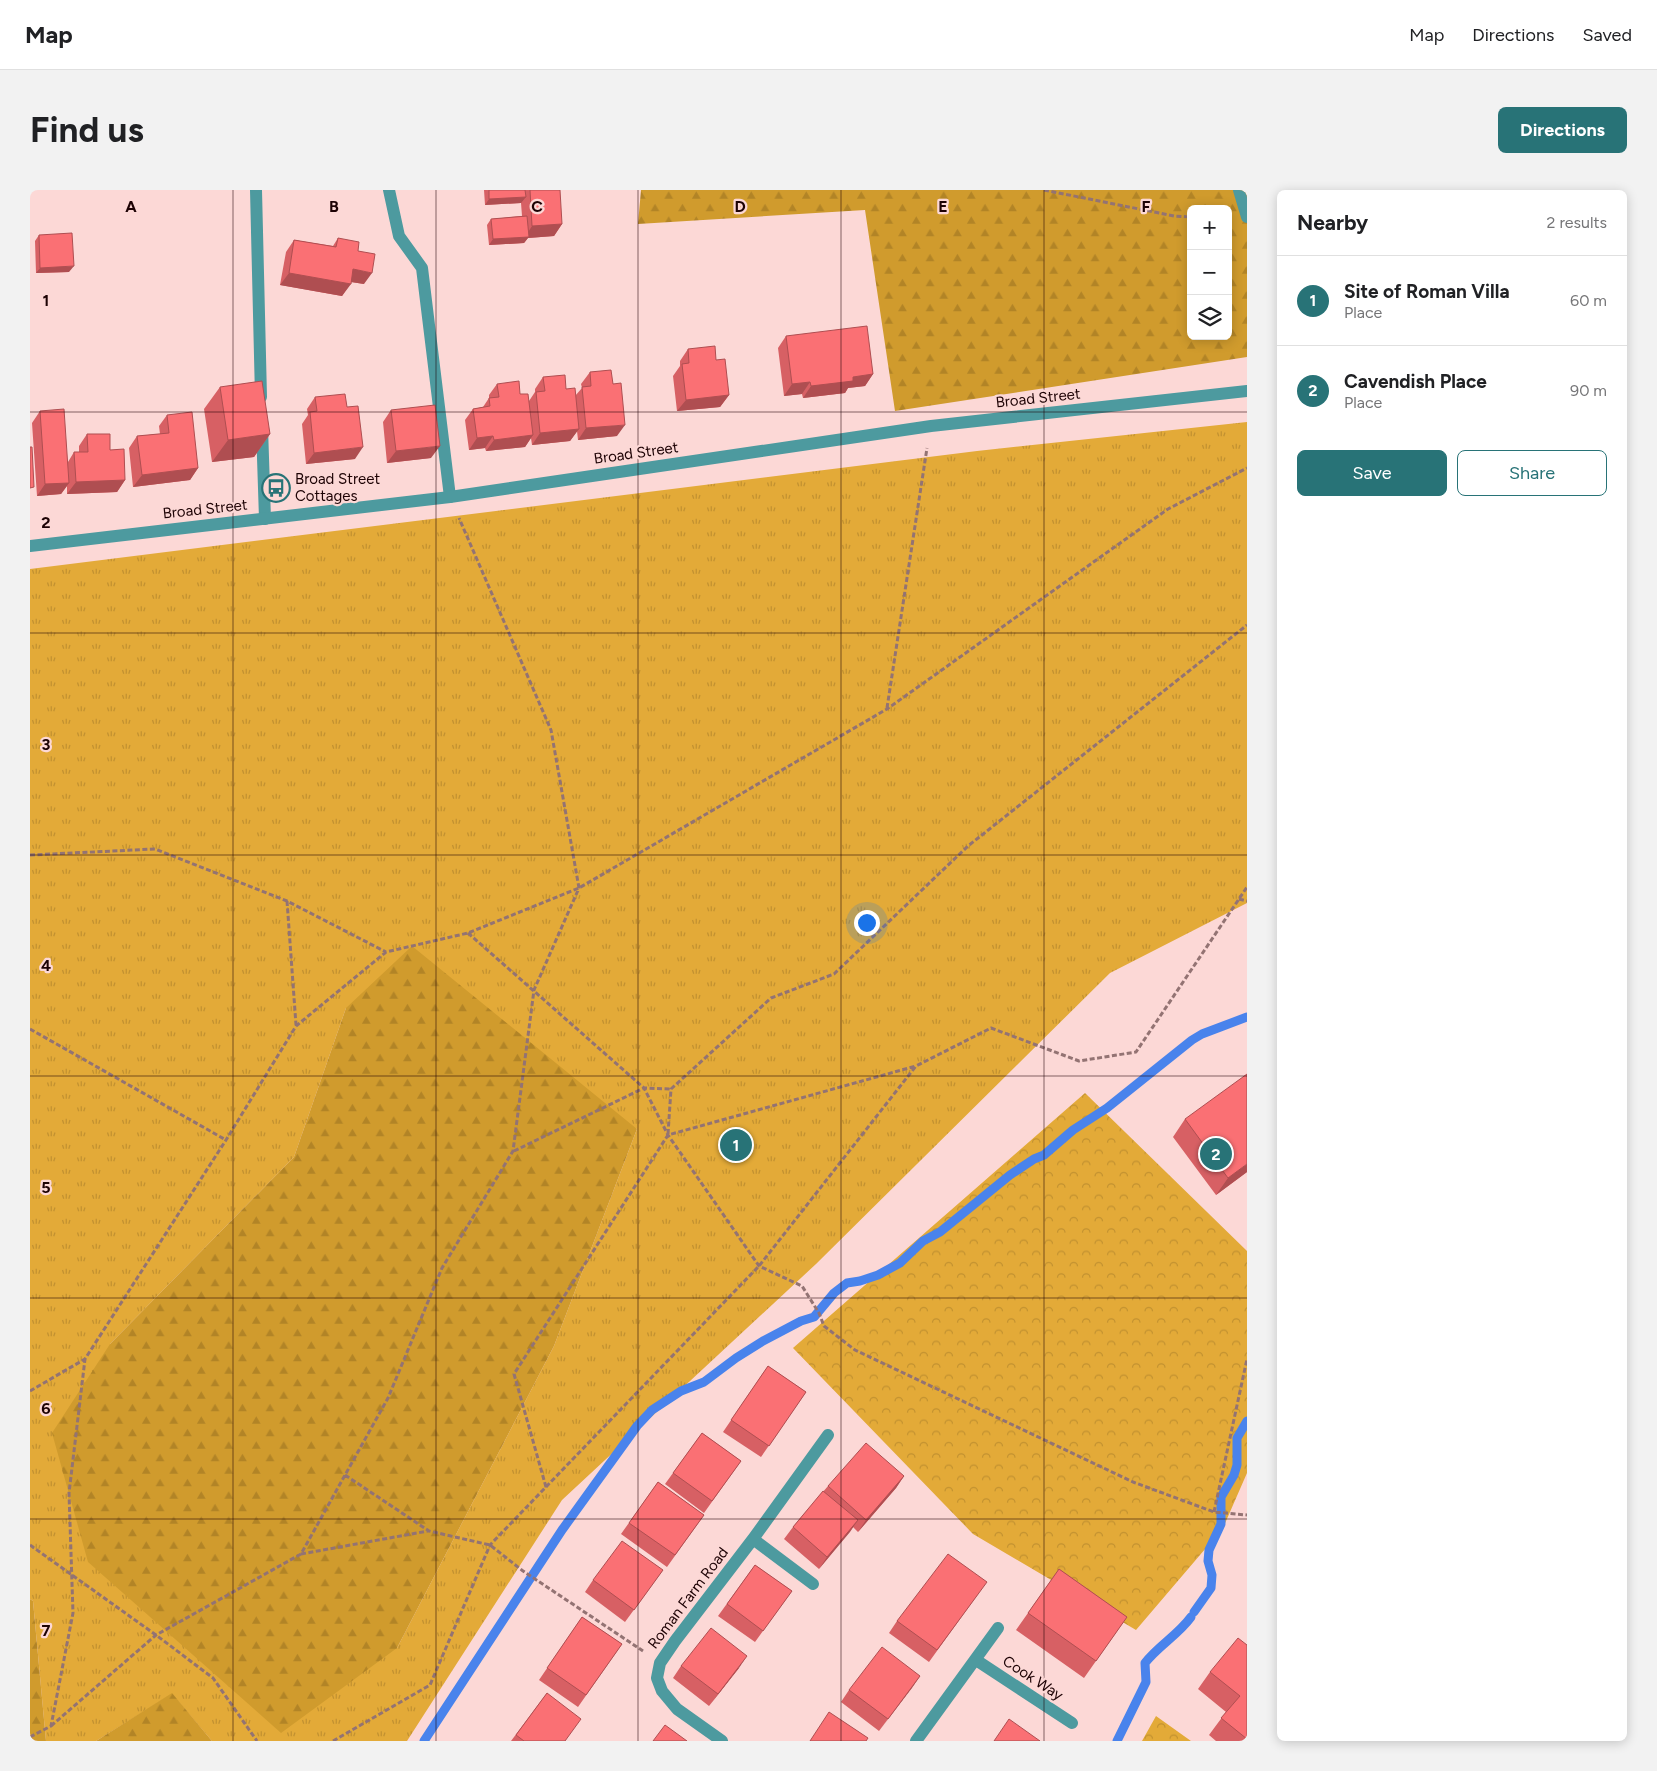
<!DOCTYPE html>
<meta charset="utf-8">
<style>
:root{--surface:#fff;--page:#f2f2f2;--text:#202124;--muted:#757577;--line:#e0e0e0;--accent:#287377}
body{margin:0;font-family:Figtree,sans-serif;background:var(--page);color:var(--text)}
.controls{position:absolute;right:15px;top:15px;display:grid;overflow:hidden;border-radius:8px;box-shadow:0 2px 12px #0003}
.controls button{width:45px;height:45px;display:grid;place-items:center;padding:0;border:0;border-bottom:1px solid var(--line);background:var(--surface);color:var(--text);font:25px sans-serif}
.you{position:absolute;left:836px;top:732px;width:18px;height:18px;margin:-12px;border:4px solid #fff;border-radius:50%;background:#1a73e8;box-shadow:0 0 0 8px #1a73e833}
.badge{display:grid;place-items:center;width:32px;height:32px;border-radius:50%;background:var(--accent);color:#fff;font-size:16px;font-weight:700}
.pin{position:absolute;translate:-50% -50%;border:2px solid #fff;box-shadow:0 1px 5px #0006}
.list{margin:0;padding:0;list-style:none}
h2{display:flex;justify-content:space-between;align-items:center;height:65px;margin:0;padding:0 20px;font-size:21px}
h2 small{font-size:16px;font-weight:400;color:var(--muted)}
.list li{display:grid;grid-template-columns:32px 1fr auto;gap:15px;align-items:center;box-sizing:border-box;height:90px;padding:0 20px;border-top:1px solid var(--line)}
.list b{display:block;font-size:19px;white-space:nowrap}
.list p{margin:0;font-size:16px;white-space:nowrap;color:var(--muted)}
.list em{font-size:16px;font-style:normal;color:var(--muted)}
.actions{display:flex;gap:10px;padding:15px 20px}
.actions a{flex:1;padding:11px 0;border:1px solid var(--accent);border-radius:8px;text-align:center;font-size:18px;color:var(--accent)}
.actions .main{background:var(--accent);color:#fff}
.icon{flex:none;width:28px;height:28px;fill:none;stroke:currentColor;stroke-width:2;stroke-linecap:round;stroke-linejoin:round}
.map{position:relative;flex:none;width:1217px;height:1551px;overflow:hidden;border-radius:8px}
header{display:flex;align-items:center;gap:30px;box-sizing:border-box;height:70px;padding:0 25px;background:var(--surface);border-bottom:1px solid var(--line)}
header strong{font-size:24px}
nav{display:flex;gap:28px;margin-inline-start:auto;font-size:18px}
.intro{display:flex;align-items:center;justify-content:space-between;box-sizing:border-box;height:120px;padding:0 30px}
h1{margin:0;font-size:35px}
.button{padding:12px 22px;border-radius:8px;background:var(--accent);color:#fff;font-size:18px;font-weight:700}
main{display:flex;gap:30px;padding:0 30px}
aside{flex:1;background:var(--surface);border-radius:8px;box-shadow:0 2px 12px #0003}
.map>svg:first-child{display:block}
.grass{fill:url(#grass-tufts);fill-rule:evenodd}
.forest{fill:url(#forest-firs);fill-rule:evenodd}
.park{fill:url(#park-crowns)}
.lines{fill:none;stroke-linecap:round;stroke-linejoin:round}
.stream{stroke:#4983ec;stroke-width:9}
.path{stroke:#937373;stroke-width:3;stroke-dasharray:5 2.5;stroke-linecap:butt}
.service{stroke:#4d9a9f;stroke-width:12}
.minor{stroke:#4d9a9f;stroke-width:12}
.tertiary{stroke:#4d9a9f;stroke-width:12}
.wall{fill:#d76064}
.shaded-wall{fill:#af4e51}
.building{fill:#fa7074;stroke:#af4e51}
.grid{fill:none;stroke:#1d0204;stroke-width:1;stroke-opacity:0.55}
.labels{text-anchor:middle;stroke-width:4.5;stroke-linejoin:round;paint-order:stroke}
.street-label{font-size:15px;fill:#1d0204;stroke:#fcd8d6}
.poi-label{font-size:15px;fill:#1d0204;stroke:#fcd8d6;text-anchor:start}
.grid-label{font-size:16px;text-anchor:middle;font-weight:bold;fill:#1d0204;stroke:#fcd8d6;stroke-width:4.5;stroke-linejoin:round;paint-order:stroke}
</style>
<header>
<strong>Map</strong>
<nav><a>Map</a><a>Directions</a><a>Saved</a></nav>
</header>
<div class="intro"><h1>Find us</h1><a class="button">Directions</a></div>
<main>
<div class="map">
<svg width="1217" height="1551" viewBox="0 0 1217 1551">
<defs>
<pattern id="grass-tufts" width="24" height="20" patternUnits="userSpaceOnUse" patternTransform="scale(1.25)"><rect width="24" height="20" fill="#e3aa38"/><path d="M3 7l-1-3M5 7V3M7 7l1-3M15 17l-1-3M17 17v-4M19 17l1-3" fill="none" stroke="#c29130"/></pattern>
<pattern id="forest-firs" width="22" height="20" patternUnits="userSpaceOnUse" patternTransform="scale(1.25)"><rect width="22" height="20" fill="#d09b2d"/><path d="M5 1l3.5 6h-7zM16 11l3.5 6h-7z" fill="#b28426"/></pattern>
<pattern id="park-crowns" width="20" height="18" patternUnits="userSpaceOnUse" patternTransform="scale(1.25)"><rect width="20" height="18" fill="#e3aa38"/><path d="M2 6a3 3 0 1 1 6 0M12 15a3 3 0 1 1 6 0" fill="none" stroke="#c29130"/></pattern>
</defs>
<rect width="100%" height="100%" fill="#fcd8d6"/>
<path class="grass" d="M1217,232V713L1080,783L786,1074L532,1310L377,1551H182L142,1504L66,1551H16L3,1411L0,1409V379L947,261ZM316,818L607,939L524,1156L367,1458L80,1154L264,967Z"/>
<path class="forest" d="M611,0H1217V167L865,221L835,20L608,34ZM1161,19H1198V146H1161Z
M382,756L607,939L524,1156L367,1458L251,1543L58,1372L22,1243L80,1154L264,967L316,818Z
M0,1409L3,1411L16,1551H0Z
M142,1503L182,1551H66Z"/>
<path class="park" d="M1055,903L1217,1061V1283L1193,1338L1106,1440L943,1344L763,1158Z
M1126,1526L1161,1551H1112Z"/>
<g class="lines">
<path class="stream" d="M1164,1422L1181,1398L1182,1385L1178,1371L1179,1360L1191,1334V1307L1204,1285L1207,1275V1248L1217,1231
M394,1551L532,1340L607,1236L622,1220L651,1201L674,1192L706,1168L733,1151L771,1131L784,1127L804,1103L817,1093L830,1091L848,1085L870,1073L893,1051L910,1042L980,985L1004,969L1014,965L1043,940L1077,918L1162,850L1172,844L1217,827
M1087,1551L1116,1492L1115,1473C1128,1456 1148,1445 1161,1427"/>
<path class="path" d="M1014,0L1144,26L1161,27
M857,518L897,258
M0,665L125,659L257,711L356,762
M1209,709L1217,711
M257,711L266,835
M438,743L614,898L638,945L729,1076L772,1096L789,1123L794,1136L825,1160L1103,1292L1184,1322L1217,1325
M0,839L196,950
M638,944L641,899L741,808L804,784L938,656L1217,435
M484,961L614,898L641,899
M0,1201L55,1169L196,950L266,836L356,762L438,743L549,698L857,519L1138,319L1217,278
M315,1285L399,1341L460,1355L493,1381L613,1461
M516,1297L484,1184L638,945L886,876
M1184,1322L1217,1169
M0,1355L126,1445L183,1488L227,1551
M271,1364L398,1341
M21,1536L126,1445L271,1364L358,1208L412,1078L483,961L504,800L549,698L521,540L429,328
M0,1547L21,1536L43,1423L39,1303L55,1169
M303,1551L400,1495L460,1355L729,1076L886,876L961,838L1049,871L1106,862L1217,697"/>
<path class="service" d="M226,0L231,207
M359,0L369,46L392,78L420,307
M1209,0L1217,27
M232,237L235,329"/>
<path class="minor" d="M723,1349L783,1394
M946,1470L1042,1533
M692,1551L647,1519L632,1501L627,1488L630,1473L645,1451L723,1349L798,1245
M886,1551L968,1438"/>
<path class="tertiary" d="M0,356L420,307L901,236L1217,201"/>
</g>
<path class="wall" d="M454,0H500L532,34L524,46L498,48L494,53L459,55L457,35L461,29L492,26L491,13L455,15Z
M9,45L39,82L6,83L5,51Z
M308,48L328,61L334,94L321,92L312,106L250,95L256,62L264,50L303,56Z
M756,146L843,184L835,196L818,198L815,203L773,208L772,204L754,206L748,158Z
M658,159L686,170L699,205L690,217L647,221L643,186L650,176V171Z
M560,182L587,246L548,250L547,241L540,251L502,255L501,248L495,257L456,261L455,258L439,260L435,230L443,219L453,217L459,208V205L467,194L490,204L499,211L505,202V199L513,187L536,199L545,206L552,198L551,194Z
M190,197L240,244L224,267L182,272L174,219Z
M285,207L325,269L276,274L272,234L278,225L277,219Z
M361,220L401,268L357,273L353,232Z
M10,221L38,272L44,262H49V256L57,244L80,260L95,290L87,302L37,304V296L31,304L7,306L2,233Z
M137,225L168,278L160,290L103,297L99,258L107,246L130,244L129,236Z
M1155,929L1217,982L1186,1005L1143,947Z
M738,1176L776,1202L731,1267L693,1242Z
M672,1243L711,1271L674,1323L635,1294Z
M874,1286L866,1298L828,1342L823,1337L789,1379L754,1349L763,1337L798,1296Z
M628,1292L674,1325L637,1377L591,1344Z
M725,1375L762,1401L725,1452L688,1426Z
M1029,1379L1097,1427L1054,1488L986,1440Z
M633,1380L595,1432L555,1402L563,1390Z
M948,1404L899,1472L859,1443L867,1431Z
M552,1427L592,1454L548,1517L509,1490Z
M1217,1455V1551H1186L1179,1545L1196,1522L1168,1499L1180,1482Z
M651,1476L709,1478L679,1516L643,1488Z
M890,1486L849,1541L811,1512L819,1500Z
M517,1503L535,1551H481Z"/>
<path class="shaded-wall" d="M496,7L491,13L455,15L459,9Z
M532,34L524,46L498,48L494,53L459,55L463,49L495,47L502,36Z
M44,76L39,82L6,83L10,78Z
M323,79L342,83L334,94L315,91Z
M259,83L321,94L312,106L250,95Z
M843,184L835,196L818,198L815,203L773,208L781,196L823,187Z
M780,192L772,204L754,206L762,194Z
M699,205L690,217L647,221L656,210Z
M595,235L587,246L548,250L556,238Z
M549,239L540,251L502,255L510,243Z
M240,244L224,267L182,272L198,250Z
M503,245L495,257L456,261L464,250Z
M463,246L455,258L439,260L447,248Z
M410,256L401,268L357,273L366,261Z
M333,257L325,269L276,274L284,263Z
M168,278L160,290L103,297L112,285Z
M95,290L87,302L37,304L46,292Z
M39,293L31,304L7,306L15,294Z
M1217,974V982L1186,1005L1198,988Z
M874,1286L866,1298L828,1342L836,1330Z
M828,1330L820,1342L789,1379L797,1367Z
M717,1466L709,1478L679,1516L688,1504Z
M890,1486L882,1498L849,1541L858,1529Z"/>
<path class="building" d="M459,0H495L496,7L459,9Z
M500,0H530L532,34L502,36Z
M497,26L499,47L463,49L461,29Z
M42,43L44,76L10,78L9,45Z
M308,48L329,52L328,61L345,64L342,83L323,79L321,94L259,83L264,50L306,57Z
M837,136L843,184L823,187V191L781,196L780,192L762,194L756,146Z
M685,156L686,170L695,169L699,205L656,210L652,174L659,173L658,159Z
M581,180L583,194L591,193L595,235L556,238L552,197L561,196L560,182Z
M535,185L536,199L545,198L549,239L510,243L506,202L515,201L513,187Z
M232,191L240,244L198,250L190,197Z
M489,191L490,204H498L503,245L464,250L463,246L447,248L443,219L460,216L459,208L469,207L467,194Z
M315,204L317,217L328,216L333,257L284,263L280,222L287,221L285,207Z
M405,215L410,256L366,261L361,220Z
M34,219L39,293L15,294L10,221Z
M162,222L168,278L112,285L107,246L139,243L137,225Z
M57,244H80V260L94,259L95,290L46,292L44,262H58Z
M0,257H2L4,297L0,298Z
M1217,884V974L1198,988L1155,929Z
M738,1176L776,1202L739,1256L701,1230Z
M672,1243L711,1271L682,1311L643,1283Z
M836,1253L874,1286L836,1330L798,1296Z
M628,1292L674,1325L645,1365L599,1333Z
M793,1301L828,1330L797,1367L763,1337Z
M592,1351L633,1380L604,1420L563,1390Z
M918,1364L957,1392L907,1460L867,1431Z
M725,1375L762,1401L733,1441L697,1414Z
M1029,1379L1097,1427L1066,1471L998,1423Z
M552,1427L592,1454L556,1505L517,1478Z
M681,1438L717,1466L688,1504L651,1476Z
M1208,1448L1217,1455V1549L1191,1528L1210,1506L1180,1482Z
M852,1457L890,1486L858,1529L819,1500Z
M517,1503L551,1529L535,1551H494L486,1545Z
M799,1522L838,1548L836,1551H780Z
M979,1529L1010,1551H964Z
M635,1535L657,1551H623Z"/>
<path class="grid" d="M203,0V1551M406,0V1551M608,0V1551M811,0V1551M1014,0V1551M0,222H1217M0,443H1217M0,665H1217M0,886H1217M0,1108H1217M0,1329H1217"/>
<defs>
<symbol id="bus-ring" viewBox="-11 -11 22 22"><circle r="9.5" fill="#fcd8d6" stroke="#287377" stroke-width="1.5"/><path d="M-5-6H5V4H4V6H2V4H-2V6H-4V4H-5ZM-3.5-4V0h7V-4ZM-3.5 1.2v1.5H-2V1.2ZM2 1.2v1.5H3.5V1.2Z" fill="#287377"/></symbol>
</defs>
<g fill-rule="evenodd">
<use href="#bus-ring" x="230" y="282" width="32" height="32"/>
</g>
<g class="labels">
<g class="street-label">
<text transform="translate(1008 208) rotate(-6)" y="5">Broad Street</text>
<text transform="translate(606 263) rotate(-8)" y="5">Broad Street</text>
<text transform="translate(175 319) rotate(-6)" y="5">Broad Street</text>
<text transform="translate(658 1408) rotate(-53)" y="5">Roman Farm Road</text>
<text transform="translate(1003 1488) rotate(33)" y="5">Cook Way</text>
</g>
<g class="poi-label">
<text x="265" y="294">Broad Street<tspan x="265" dy="17">Cottages</tspan></text>
</g>
</g>
<g class="grid-label">
<text x="101" y="22">A</text>
<text x="304" y="22">B</text>
<text x="507" y="22">C</text>
<text x="710" y="22">D</text>
<text x="913" y="22">E</text>
<text x="1116" y="22">F</text>
<text x="16" y="116">1</text>
<text x="16" y="338">2</text>
<text x="16" y="560">3</text>
<text x="16" y="781">4</text>
<text x="16" y="1003">5</text>
<text x="16" y="1224">6</text>
<text x="16" y="1446">7</text>
</g>
</svg>
<div class="controls">
<button>+</button>
<button>−</button>
<button><svg class="icon" aria-label="layers" viewBox="0 0 24 24"><path d="M12 4l9 5-9 5-9-5zM3 14l9 5 9-5"/></svg></button>
</div>
<div class="you"></div>
<div class="pin badge" style="left:706px;top:955px">1</div>
<div class="pin badge" style="left:1186px;top:964px">2</div>
</div>
<aside>
<h2>Nearby<small>2 results</small></h2>
<ul class="list">
<li><span class="badge">1</span><div><b>Site of Roman Villa</b><p>Place</p></div><em>60 m</em></li>
<li><span class="badge">2</span><div><b>Cavendish Place</b><p>Place</p></div><em>90 m</em></li>
</ul>
<div class="actions"><a class="main">Save</a><a>Share</a></div>
</aside>
</main>
